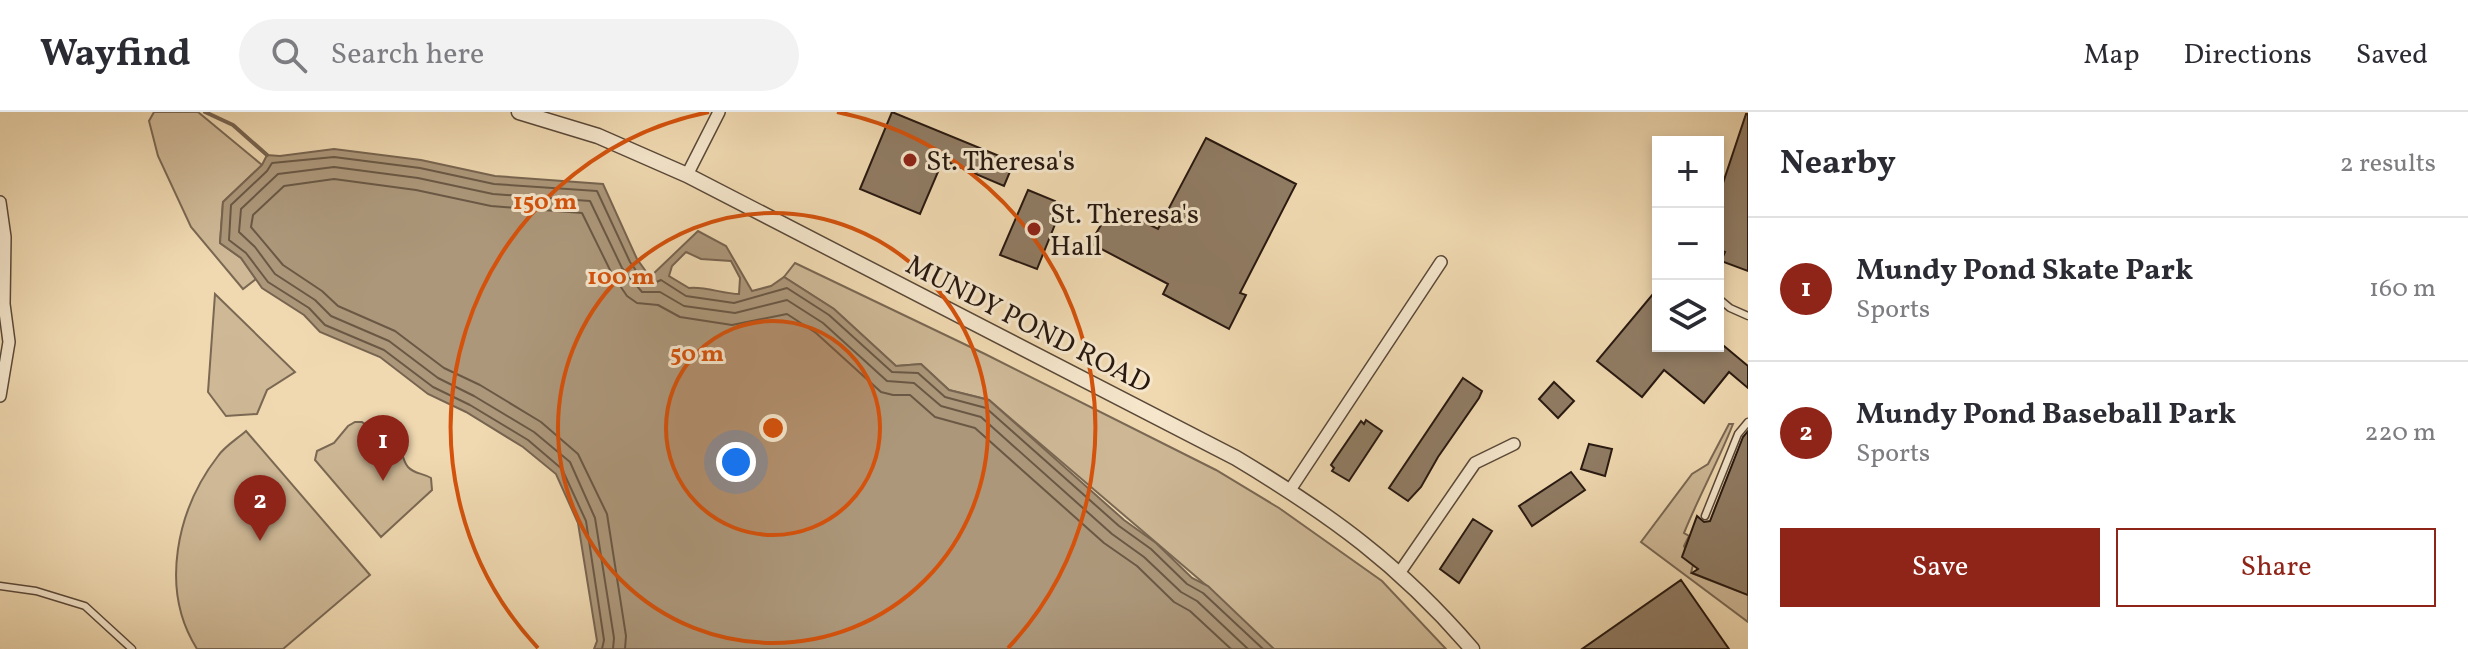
<!DOCTYPE html>
<meta charset="utf-8">
<style>
:root{--surface:#fff;--page:#f2f2f3;--text:#2b2b33;--muted:#7c7c81;--line:#e1e1e2;--accent:#8f2418}
body{margin:0;font-family:Vollkorn,serif;background:var(--page);color:var(--text)}
.controls{position:absolute;right:24px;top:24px;display:grid;overflow:hidden;border-radius:0px;box-shadow:0 4px 12px #0003}
.controls button{width:72px;height:72px;display:grid;place-items:center;padding:0;border:0;border-bottom:2px solid var(--line);background:var(--surface);color:var(--text);font:40px sans-serif}
.you{position:absolute;left:736px;top:350px;width:28px;height:28px;margin:-20px;border:6px solid #fff;border-radius:50%;background:#1a73e8;box-shadow:0 0 0 12px #1a73e833}
.badge{display:grid;place-items:center;width:52px;height:52px;border-radius:50%;background:var(--accent);color:#fff;font-size:26px;font-weight:700}
.pin{position:absolute;translate:-50% -66px;filter:drop-shadow(0 2px 4px #0008)}
.pin::after{content:'';position:absolute;top:42px;width:28px;height:24px;background:inherit;clip-path:polygon(0 0,100% 0,50% 100%)}
.list{margin:0;padding:0;list-style:none}
h2{display:flex;justify-content:space-between;align-items:center;height:104px;margin:0;padding:0 32px;font-size:34px}
h2 small{font-size:26px;font-weight:400;color:var(--muted)}
.list li{display:grid;grid-template-columns:52px 1fr auto;gap:24px;align-items:center;box-sizing:border-box;height:144px;padding:0 32px;border-top:2px solid var(--line)}
.list b{display:block;font-size:30px;white-space:nowrap}
.list p{margin:0;font-size:26px;white-space:nowrap;color:var(--muted)}
.list em{font-size:26px;font-style:normal;color:var(--muted)}
.actions{display:flex;gap:16px;padding:24px 32px}
.actions a{flex:1;padding:18px 0;border:2px solid var(--accent);border-radius:0px;text-align:center;font-size:28px;color:var(--accent)}
.actions .main{background:var(--accent);color:#fff}
.icon{flex:none;width:44px;height:44px;fill:none;stroke:currentColor;stroke-width:2;stroke-linecap:round;stroke-linejoin:round}
.map{position:relative;flex:none;width:1748px;height:537px;overflow:hidden}
header{display:flex;align-items:center;gap:48px;box-sizing:border-box;height:112px;padding:0 40px;background:var(--surface);border-bottom:2px solid var(--line)}
header strong{font-size:38px}
nav{display:flex;gap:44px;margin-inline-start:auto;font-size:28px}
.search{width:560px;height:72px;background:var(--page);display:flex;align-items:center;gap:20px;box-sizing:border-box;padding:0 28px;border-radius:44px;color:var(--muted);font-size:30px}
main{display:flex}
aside{flex:1;background:var(--surface)}
.map>svg:first-child{display:block}
.green{fill:#ceb896;stroke:#7a6853;stroke-width:2}
.water{fill:#ac977a;stroke:#776450;stroke-width:2;fill-rule:evenodd}
.lines{fill:none;stroke-linecap:round;stroke-linejoin:round}
.shore{stroke:#6a5845;stroke-width:2}
.stream{stroke:#776450;stroke-width:4}
.building{fill:#907c64;stroke:#271810;stroke-width:2}
.service-casing{stroke:#594838;stroke-width:9}
.minor-casing{stroke:#594838;stroke-width:14}
.tertiary-casing{stroke:#594838;stroke-width:17}
.service{stroke:#f5e6cc;stroke-width:6}
.minor{stroke:#f5e6cc;stroke-width:11}
.tertiary{stroke:#f5e6cc;stroke-width:14}
.ring{fill:none;stroke:#d5520c;stroke-width:4}
.poi-dot{fill:#8f2418;stroke:#f5e6cc;stroke-width:3}
.labels{text-anchor:middle;stroke-width:6;stroke-linejoin:round;paint-order:stroke}
.poi-label{font-size:28px;fill:#271810;stroke:#f5e6cc;text-anchor:start}
.street-label{font-size:28px;fill:#271810;stroke:#f5e6cc}
.centre{fill:#d5520c;stroke:#f5e6cc;stroke-width:4}
.ring-label{font-size:24px;text-anchor:middle;font-weight:bold;fill:#d5520c;stroke:#f5e6cc;stroke-width:6;stroke-linejoin:round;paint-order:stroke}
</style>
<header>
<strong>Wayfind</strong>
<div class="search"><svg class="icon" aria-label="search" viewBox="0 0 24 24"><circle cx="10" cy="10" r="6"/><path d="M15 15l6 6"/></svg>Search here</div>
<nav><a>Map</a><a>Directions</a><a>Saved</a></nav>
</header>
<main>
<div class="map">
<svg width="1748" height="537" viewBox="0 0 1748 537">
<rect width="100%" height="100%" fill="#f0d9b1"/>
<filter id="stains"><feTurbulence type="fractalNoise" baseFrequency=".0025" numOctaves="4"/><feColorMatrix values="0 0 0 0 .2 0 0 0 0 .09 0 0 0 0 .02 0 0 0 .5 -.17"/></filter>
<radialGradient id="worn" r=".72"><stop offset=".6" stop-color="#630" stop-opacity="0"/><stop offset="1" stop-color="#630" stop-opacity=".3"/></radialGradient>
<path class="green" d="M154,0H198L262,53L223,90L220,131L241,146L256,167L243,177L191,115L158,44L149,9Z
M795,151L985,242L1216,358L1279,396L1382,469L1446,537H1271L1207,474L989,288L949,278L921,252L896,254L834,197L784,165Z
M215,182L295,260L267,278L257,302L226,304L208,280Z
M355,310H362C375,322 380,314 391,321C402,327 400,346 408,355C414,362 423,361 431,366L432,378L381,425L315,348L317,339L334,331L348,314Z
M1729,312H1733C1718,350 1699,384 1684,421L1689,424L1684,434L1693,453L1691,461L1748,483V510L1641,430L1692,362L1708,352Z
M246,319L370,463L283,537H197C159,477 177,397 218,344C225,334 237,327 246,319Z"/>
<path class="water" d="M334,37L421,48L495,64L603,72L637,147L650,165L698,119L726,134L752,179L771,174L784,165L834,197L896,254L921,252L949,278L989,288L1124,408L1156,431L1192,466L1208,474L1274,537H594L597,529L578,411L556,362L523,335L466,300L428,282L380,245L320,220L304,203L262,176L241,146L220,131L223,90L262,53L267,43L280,44ZM686,140L701,147L731,149L740,166L739,182C723,182 705,174 689,176L669,164L672,154Z"/>
<g class="lines">
<path class="shore" d="M602,537L604,528L586,409L562,357L528,328L470,293L433,275L384,238L325,213L309,196L268,170L246,141L229,128L231,93L267,59L272,51L334,45L420,56L494,72L597,79L630,150L644,170L652,172L661,168L686,184L734,191L787,176L829,203L892,260L918,261L945,285L986,296L1119,414L1151,437L1187,472L1203,481L1263,537
M613,537L614,526L595,406L570,350L534,320L474,284L438,266L389,229L331,204L315,188L275,162L255,135L239,120L241,97L278,62L334,55L418,66L493,82L590,89L622,156L642,180H660L684,194L735,201L787,188L823,211L887,269L914,271L941,294L981,305L1112,422L1144,445L1181,480L1197,489L1248,537
M625,537L626,524L607,402L578,342L541,310L480,273L444,256L395,219L338,194L322,179L283,153L251,115L253,103L284,74L334,67L416,78L491,94L582,101L612,162L627,184L637,191L658,193L680,205L732,213L787,202L816,221L881,280L893,283H910L935,305L975,316L1104,431L1137,454L1174,490L1190,499L1231,537"/>
<path class="stream" d="M205,0L233,13L267,43"/>
</g>
<path class="building" d="M892,0L1014,50L1004,74L943,48L920,102L860,77Z
M1746,2H1748V159L1721,149L1725,140L1718,137V86Z
M1206,26L1296,72L1240,181L1246,183L1229,217L1163,182L1168,172L1090,131L1103,110L1111,113L1118,97L1158,117Z
M1028,78L1055,89L1051,101L1058,105L1037,157L1000,143Z
M1658,176V234H1724L1748,254V276L1729,260L1704,291L1664,258L1642,285L1597,249Z
M1463,266L1482,279L1479,286L1438,345L1421,375L1408,389L1389,376Z
M1554,270L1574,289L1558,306L1539,287Z
M1366,308L1382,319L1349,369L1332,359L1334,356L1331,353L1361,309L1364,312Z
M1748,319V483L1692,461L1698,457L1682,445L1697,404L1704,410L1710,409L1743,325Z
M1589,332L1612,337L1605,364L1581,357Z
M1571,360L1585,378L1532,414L1519,394Z
M1473,407L1492,419L1459,471L1440,457Z
M1681,468L1729,537H1582Z"/>
<g class="lines">
<defs>
<path id="service" d="M1718,186L1730,196L1748,204
M1705,404L1738,322L1748,310
M0,474L36,479L85,494L132,537"/>
<path id="minor" d="M687,63L719,0
M0,90L5,125L4,192L9,230L0,284
M1290,378L1441,150
M1400,460L1475,351L1514,332"/>
<path id="tertiary" d="M519,0L598,24L687,63L1236,346C1331,403 1400,453 1472,537"/>
</defs>
<use href="#service" class="service-casing"/>
<use href="#minor" class="minor-casing"/>
<use href="#tertiary" class="tertiary-casing"/>
<use href="#service" class="service"/>
<use href="#minor" class="minor"/>
<use href="#tertiary" class="tertiary"/>
</g>
<circle cx="773" cy="316" r="107" fill="#d5520c" fill-opacity=".12"/>
<g class="ring">
<circle cx="773" cy="316" r="107"/>
<circle cx="773" cy="316" r="215"/>
<path d="M538 536A322 322 0 0 1 709 0M837 0A322 322 0 0 1 1008 536"/>
</g>
<g class="poi-dot">
<circle cx="910" cy="48" r="8"/>
<circle cx="1034" cy="117" r="8"/>
</g>
<g class="labels">
<g class="poi-label">
<text x="926" y="58">St. Theresa's</text>
<text x="1050" y="111">St. Theresa's<tspan x="1050" dy="32">Hall</tspan></text>
</g>
<g class="street-label">
<text transform="translate(1029 211) rotate(27)" y="10">MUNDY POND ROAD</text>
</g>
</g>
<circle cx="773" cy="316" r="12" class="centre"/>
<g class="ring-label">
<text x="545" y="97">150 m</text>
<text x="621" y="172">100 m</text>
<text x="697" y="249">50 m</text>
</g>
<rect width="100%" height="100%" filter="url(#stains)"/>
<rect width="100%" height="100%" fill="url(#worn)"/>
</svg>
<div class="controls">
<button>+</button>
<button>−</button>
<button><svg class="icon" aria-label="layers" viewBox="0 0 24 24"><path d="M12 4l9 5-9 5-9-5zM3 14l9 5 9-5"/></svg></button>
</div>
<div class="you"></div>
<div class="pin badge" style="left:383px;top:369px">1</div>
<div class="pin badge" style="left:260px;top:429px">2</div>
</div>
<aside>
<h2>Nearby<small>2 results</small></h2>
<ul class="list">
<li><span class="badge">1</span><div><b>Mundy Pond Skate Park</b><p>Sports</p></div><em>160 m</em></li>
<li><span class="badge">2</span><div><b>Mundy Pond Baseball Park</b><p>Sports</p></div><em>220 m</em></li>
</ul>
<div class="actions"><a class="main">Save</a><a>Share</a></div>
</aside>
</main>
